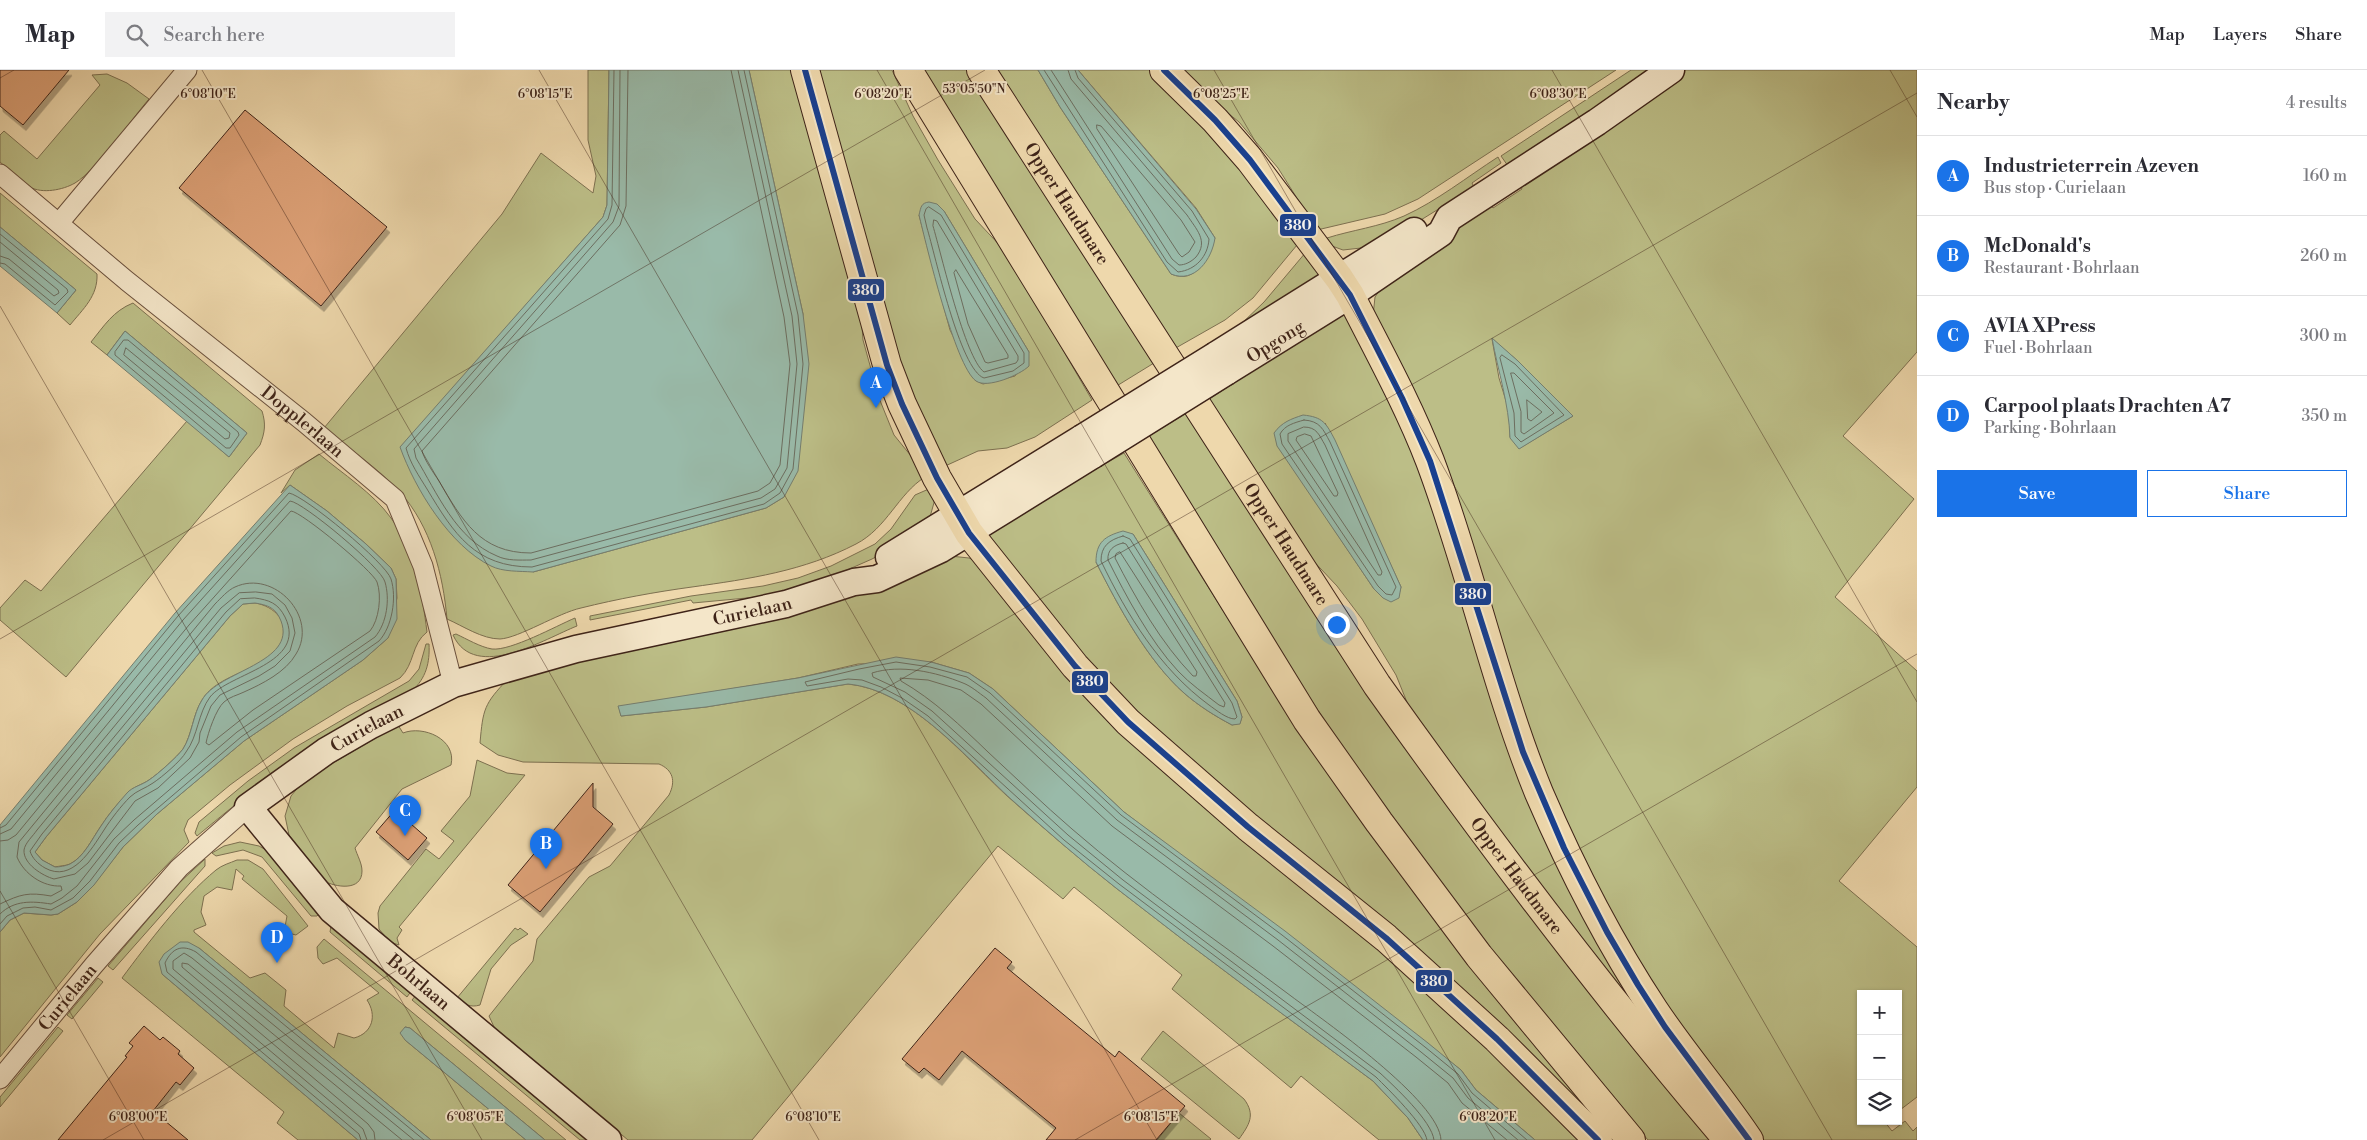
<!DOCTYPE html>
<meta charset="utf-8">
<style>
:root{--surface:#fff;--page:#f2f2f3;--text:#2b2b33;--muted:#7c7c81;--line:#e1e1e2;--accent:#1a73e8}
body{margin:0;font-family:"Libre Bodoni",serif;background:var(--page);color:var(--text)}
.controls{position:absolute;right:15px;bottom:15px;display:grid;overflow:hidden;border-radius:0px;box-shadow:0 1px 4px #0004}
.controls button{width:45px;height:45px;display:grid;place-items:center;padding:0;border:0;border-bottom:1px solid var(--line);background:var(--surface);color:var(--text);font:25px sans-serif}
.you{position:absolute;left:1336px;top:554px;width:18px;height:18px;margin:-12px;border:4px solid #fff;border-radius:50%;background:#1a73e8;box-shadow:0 0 0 8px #1a73e833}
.badge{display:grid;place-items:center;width:32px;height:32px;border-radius:50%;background:var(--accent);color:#fff;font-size:16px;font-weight:700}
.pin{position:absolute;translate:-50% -41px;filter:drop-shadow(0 1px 2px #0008)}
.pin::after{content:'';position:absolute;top:26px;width:18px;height:15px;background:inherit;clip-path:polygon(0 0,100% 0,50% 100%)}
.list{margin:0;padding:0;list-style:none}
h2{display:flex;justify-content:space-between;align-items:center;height:65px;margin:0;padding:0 20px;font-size:21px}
h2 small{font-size:16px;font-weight:400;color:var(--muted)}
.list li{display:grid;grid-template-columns:32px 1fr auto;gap:15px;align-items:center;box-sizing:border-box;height:80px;padding:0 20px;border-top:1px solid var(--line)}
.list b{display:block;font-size:19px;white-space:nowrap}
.list p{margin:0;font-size:16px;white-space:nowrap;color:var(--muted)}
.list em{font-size:16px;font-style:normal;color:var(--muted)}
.actions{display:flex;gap:10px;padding:15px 20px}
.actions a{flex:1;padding:11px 0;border:1px solid var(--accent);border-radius:0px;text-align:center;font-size:18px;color:var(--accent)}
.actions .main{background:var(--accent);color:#fff}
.icon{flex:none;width:28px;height:28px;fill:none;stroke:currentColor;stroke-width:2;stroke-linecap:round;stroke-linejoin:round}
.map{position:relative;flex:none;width:1917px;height:1070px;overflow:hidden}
header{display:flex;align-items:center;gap:30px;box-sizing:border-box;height:70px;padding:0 25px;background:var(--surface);border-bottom:1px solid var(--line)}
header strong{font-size:24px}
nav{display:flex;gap:28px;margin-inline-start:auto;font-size:18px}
.search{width:350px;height:45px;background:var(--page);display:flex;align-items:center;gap:12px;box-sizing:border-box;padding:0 18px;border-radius:0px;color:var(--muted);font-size:19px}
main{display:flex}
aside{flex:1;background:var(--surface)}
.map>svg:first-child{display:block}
.green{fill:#bcbe87;stroke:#7d7050;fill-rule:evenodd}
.water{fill:#99baa9;stroke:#757e6f;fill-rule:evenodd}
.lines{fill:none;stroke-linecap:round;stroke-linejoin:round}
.shore{stroke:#6c6e60;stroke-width:1}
.building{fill:#dca076;stroke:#3e2318;filter:url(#shadow)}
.minor-casing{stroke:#6a503d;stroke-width:21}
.secondary-casing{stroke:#3e2318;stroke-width:29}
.trunk-casing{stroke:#3e2318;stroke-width:30}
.minor{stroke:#f4e6c9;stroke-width:19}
.secondary{stroke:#f4e6c9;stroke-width:26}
.trunk{stroke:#eed8ac;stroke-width:28}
.secondary-bridge-casing{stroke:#3e2318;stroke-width:29;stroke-linecap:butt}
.secondary-bridge{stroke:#f4e6c9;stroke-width:26}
.bus-1-casing{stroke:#f4e6c9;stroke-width:10}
.bus-1{stroke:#19408f;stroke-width:6}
.ticks{fill:none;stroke:#3e2318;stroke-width:1;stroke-opacity:0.45}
.labels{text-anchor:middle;stroke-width:4;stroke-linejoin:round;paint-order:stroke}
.street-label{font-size:18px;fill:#3e2318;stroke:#f4e6c9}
.ticks-label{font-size:12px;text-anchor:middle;fill:#3e2318;stroke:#f4e6c9;stroke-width:4;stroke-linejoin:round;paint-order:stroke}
.line-badge{stroke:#f4e6c9;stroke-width:2}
.badge-label{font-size:14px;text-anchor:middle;font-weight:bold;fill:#fff}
</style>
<header>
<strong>Map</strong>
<div class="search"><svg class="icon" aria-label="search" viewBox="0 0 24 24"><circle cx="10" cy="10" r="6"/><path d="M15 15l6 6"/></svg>Search here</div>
<nav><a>Map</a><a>Layers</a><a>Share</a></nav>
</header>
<main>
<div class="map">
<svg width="1917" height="1070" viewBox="0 0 1917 1070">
<defs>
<filter id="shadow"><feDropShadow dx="3" dy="5.5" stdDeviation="0" flood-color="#0004"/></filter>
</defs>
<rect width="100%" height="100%" fill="#eed8ac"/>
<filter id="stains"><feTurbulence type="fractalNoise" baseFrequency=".004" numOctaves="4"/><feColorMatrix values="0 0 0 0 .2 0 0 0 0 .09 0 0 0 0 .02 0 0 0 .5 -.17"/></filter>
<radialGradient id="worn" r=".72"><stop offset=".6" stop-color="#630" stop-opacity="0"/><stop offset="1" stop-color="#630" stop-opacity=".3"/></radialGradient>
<path class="green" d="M588,0H609L607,135L603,147L401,377L533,502L766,438L784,427L803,244L749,0H798L860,229L863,270L879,328L894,365L920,397L925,407C898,424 887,458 856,474C804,501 749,509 692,517C655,522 617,529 581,538C558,543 519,568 500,569C482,569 463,556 447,549C443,504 431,457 400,422C378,398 349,379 324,358L502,144L541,83L593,123L596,106L588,70Z
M812,0H892L913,46L938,90L975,149L1006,182L1092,330L1035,367L1007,378L978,381L943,397L910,330ZM944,141L1029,282L1015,306L983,314L975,310L950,260L919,145Z
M921,0H968L1154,293L1115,317Z
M997,0H1038L1060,37L1171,204C1197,215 1206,187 1215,168L1196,138L1078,0H1156L1302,169L1253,228L1225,250L1174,279Z
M1175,0H1616L1418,129L1385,144L1317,160L1278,98L1239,52Z
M1631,0H1651L1508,96L1501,86Z
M1684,0H1917V282L1843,366L1914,429L1835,527L1917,601V717L1839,811L1917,877V1027L1900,1040L1898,924H1861V1051H1884L1892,1061L1905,1051L1913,1061L1917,1057V1070H1762L1705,1002L1579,792L1373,246L1375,227L1390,205L1490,134L1493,138L1522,119L1519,114ZM1492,269L1518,291L1573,346L1520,378L1510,367V344L1499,308Z
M107,4L127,13L149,29C130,51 98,99 75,113C63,120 42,124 30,117C19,110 10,100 0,92V65L4,61L37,89L100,15L92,5Z
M1498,87L1501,93L1472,113L1474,117L1379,176L1343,180L1332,176L1327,168C1352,160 1379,157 1404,146C1437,131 1467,107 1498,87Z
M0,123L97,204C98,226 83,239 70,255L57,243L76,220L0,157Z
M1306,182L1319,204L1320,208L1239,256L1264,232Z
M133,233L262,341C266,354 265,362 260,375L66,607L0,550V538L25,510L41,521L187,351L229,387L247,363L125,261L107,285L91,272C104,256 113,241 133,233Z
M1340,243L1349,245L1403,345L1482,582L1668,982L1413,647L1396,605L1362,549L1337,516L1304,481L1208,330ZM1325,353L1401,517L1398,528L1374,519L1329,452Z
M1187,343L1434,719L1568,895L1648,996L1713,1070H1648C1558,966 1472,859 1391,747C1303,625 1227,495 1147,367Z
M1124,383L1298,660L1615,1070H1607L1132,647L989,467L992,458ZM1133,464L1237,631L1242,647L1240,653L1232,655C1215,646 1199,636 1184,623C1148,591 1118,536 1096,492Z
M319,384C343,404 373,423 391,448C415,481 422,523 427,562C411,574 415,594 400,608L347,636L293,669L230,715L188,750L184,760L189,772L100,864L0,987V862L10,850L24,843L51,845L58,844L77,832L94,814L123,777L157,744L244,671L363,590L388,568L397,528L396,509L391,498L366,474L327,441L290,415L281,423L295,400Z
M931,418L935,429L930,447L887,481L872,489L829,508L768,526L693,533L691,530L590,550V546L691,526L763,516L798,508L831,496L875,474L891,459L915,425Z
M950,486L969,488L978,492L1323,827L1588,1070H1535L1476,1020L1461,1000L1124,742L993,619L969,603L931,592L858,594L798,608L619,637L621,646L706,637L848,614C910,620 963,685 1006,725C1042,757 1078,788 1116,818C1200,884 1287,947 1373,1011L1408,1048L1423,1070H1379L1301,1006L1291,1018L1172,919L1182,905L1074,817L1063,829L998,776L752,1070H628L495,959L489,946L533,891L537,869L589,807L610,796L669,725C676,711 673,700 659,694L523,692L498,685L480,673C483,639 484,634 508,609Z
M255,533C274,536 291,552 281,573C268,601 218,602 202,630C193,644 192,665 183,679C177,687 158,704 149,710C142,715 132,717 127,724C118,733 108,745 101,756C92,769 84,787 70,794C65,796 59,796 55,797L42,790L35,782L46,767L230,546L243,534Z
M575,548L577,556C546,568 475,613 453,565L456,564C467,569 480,577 492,579C511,581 556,556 575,548Z
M426,574H429C430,593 426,608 412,621L264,711L197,766L195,763L199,752L248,711L294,678L409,611L419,599Z
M398,655L403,663C423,655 457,669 451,695L402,719L355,778C357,785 362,793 362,801C362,822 335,817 324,811L289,765L285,746L291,726L304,710Z
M477,690L507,703L525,705L399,857L402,860L397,868L399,875L390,872L379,859L378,843L380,836L426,779L439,789L454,771L441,761L470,726Z
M240,772L259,776L268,781L319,844L317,846H311L262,787L243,780L216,786L212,783L224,776Z
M205,789V796L113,900L108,896L179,813Z
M237,790H248L263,799L308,856L296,865L284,862L287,846L242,809L244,806L236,799L232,820L217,817L204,826L201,842L206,855L194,860V862L250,908L265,903L286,920L284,936L334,978L338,963L354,968C373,963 377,945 367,930L379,923L337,888L323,894L318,888L317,877L324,869L566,1070H545L410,958L405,957V970L526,1070H431L199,878L162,904L358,1070H298L277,1053L284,1042L122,908C148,873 182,828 216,800C222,795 230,793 237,790Z
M331,856L412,920L407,927L330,862Z
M515,858L518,860L520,858L528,864L511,875L491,899L480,935C470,938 464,934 457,928Z
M98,908L103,912L72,949L67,945Z
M417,924L593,1070H580L412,930Z
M58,957L63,961L0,1037V1027Z
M1163,961L1244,1029C1256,1045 1249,1055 1239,1069L1141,989Z
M1179,1043L1211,1069L1210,1070H1157Z"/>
<path class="water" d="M609,0H749L803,244L809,294L798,401L784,427L766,438L533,502C519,501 503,502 491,496C450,476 415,419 400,377L603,147L607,135Z
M1038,0H1078L1196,139L1215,168C1212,189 1195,214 1171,204L1060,37Z
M929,132L937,134L944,141L1029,282V296C1020,305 987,319 976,311C955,296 926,174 919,145C921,137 921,133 929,132Z
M0,157L76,220L57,243L0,196Z
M125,261L247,363L229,387L107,285Z
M1492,268L1518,291L1573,346L1519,379L1510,368C1509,334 1498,301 1492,268Z
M1303,345C1323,347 1326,353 1335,370L1401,517L1399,528L1391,532L1383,528L1374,519L1277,376L1274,363C1282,352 1291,349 1303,345Z
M290,415L327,441L366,474L391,498L396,509L397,549L388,568L363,590L244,671L157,744L123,777L94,815L77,832L58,844L51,845L24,843L10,850L0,862V755L175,543ZM255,533C268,535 276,538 281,551C297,593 218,601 202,630C193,644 192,665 183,679C177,687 158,704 149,710C142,715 132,717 127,723C118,733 108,745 101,756C92,769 84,787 70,794C66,796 59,797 55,797L42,790L35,782L46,767L230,546L243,534Z
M1123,461L1133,464L1237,631L1242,647L1240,654L1232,655C1215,646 1199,636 1184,623C1148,591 1118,536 1096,492C1096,472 1105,466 1123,461Z
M896,587L931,592L969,603L993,619L1124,742L1285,861L1428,973L1461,1000L1476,1020L1535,1070H1423L1408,1048L1373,1011C1287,947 1200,884 1116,818C1080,790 1046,760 1012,730C967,689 911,620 848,614L706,637L621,646L618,636L798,608Z
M180,872H188L199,878L431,1070H358L162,904L159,892L164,884Z
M405,957L410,958L545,1070H526L405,970L400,963Z"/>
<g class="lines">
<path class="shore" d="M614,0L612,135L608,149L406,378C410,393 419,406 427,419C454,464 475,497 532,497L764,434L780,423L793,399L803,294L798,245L744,0
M620,0L619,136L613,152L414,379L416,388C437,423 456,469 497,486C507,491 520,490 531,490L761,428L775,419L787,398L797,294L792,246L738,0
M628,0L626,136L620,155L422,381C425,391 433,402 439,411C462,450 480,483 531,483L758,421L770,413L780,395L790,294L784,247L731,0
M1044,0L1167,192L1178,202C1196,200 1208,186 1209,169L1192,141L1078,8L1075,0
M1051,0L1172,189L1179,195C1185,195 1191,192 1196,187C1209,171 1196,159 1187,145L1071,9L1068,0
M1097,55L1101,56L1181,150L1195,172L1189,182L1182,187L1179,184L1097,59Z
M929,137L941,145L1024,283V293L1013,301L984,308C960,300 935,184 927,158L924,145L926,139Z
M934,150L937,151L1018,286V290L1016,293L984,302C965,288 941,183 933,156Z
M0,164L67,219L68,222L55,235L5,194L0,193
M0,172L58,220L59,223L54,226L9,189L0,186
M956,200L1008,285V288L988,293L985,292L968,254L954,203Z
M124,270H128L238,362L239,365L230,378H226L115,285V282Z
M126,278L230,363L229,368L225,369L124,285Z
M1502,285L1515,294L1564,345L1521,372L1515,366L1514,343L1500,288Z
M1511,303H1514L1554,343L1524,364L1521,362V342Z
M1527,330L1542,342L1531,351L1528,349Z
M1304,350C1320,351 1323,359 1330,372L1396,517L1392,525L1386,524L1378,516L1282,374L1280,364C1285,355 1294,353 1304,350Z
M1304,357C1317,357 1319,365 1325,375L1382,502L1381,505H1378L1288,371V364Z
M1305,364L1311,366L1338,423L1337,426H1334L1296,370L1297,367Z
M1123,466L1130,469L1232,633L1237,647L1235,649C1227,649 1216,640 1209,635C1160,599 1127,545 1101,491C1101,476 1109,470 1123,466Z
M1123,473L1126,474L1225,633L1224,637L1219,635C1205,624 1190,614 1178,601C1150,571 1126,526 1108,490C1107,480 1114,475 1123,473Z
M1120,482L1197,602L1196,606H1193C1161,573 1136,529 1115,488L1116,484Z
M256,522L272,524L285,535L292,548L295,563L290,581L275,596L259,606L220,625L211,636L200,663L199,672L190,688L158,718L135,731L88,793L75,804L54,809C43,806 23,794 24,780C25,773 33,766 37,760L221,538L239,523Z
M255,528C269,530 278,533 285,547C308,594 229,603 210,627C198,643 198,666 186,682C181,691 162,707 153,713C146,718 136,721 130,727C121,736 111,749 104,760C91,780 72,813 45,798C38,794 32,788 30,781L42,764L226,542L240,529Z
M0,758L6,755L178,546L289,423C305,426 386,493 391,509C397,528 392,557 379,571L241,667L138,755L119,773L90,811L73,828L51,840L35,837L23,838L7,846L0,854
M0,764L11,759L183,550L290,431C303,432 382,498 385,512C390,529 387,553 375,567L237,662L134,750L114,769L77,816L62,828L51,834C32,831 14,830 0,844
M0,771L8,770L16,765L189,555L291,441C302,442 373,501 377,512C382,526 379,550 370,561L253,640L209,675L206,673C208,663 216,639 224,632C229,627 238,625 244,622C262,614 286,602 296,584C319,547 274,499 235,517C228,520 221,528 215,534L19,772L17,787C24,804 43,817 61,816L62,820L51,826C28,822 21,824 0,834
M361,1070L359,1064L167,902L165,893C172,878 182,874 196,882L424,1070
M367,1070L363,1059L173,899V891L184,883L192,888L414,1070
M375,1070L374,1062L368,1054L182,897V893L188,894L402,1070
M1427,1070C1425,1055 1388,1019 1376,1007L1119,814L1064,770L928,646L902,628L881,617L862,610L848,609L807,616L805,612L859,599L896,592L930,597L967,607L990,623L1121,745L1282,865L1425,977L1458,1004L1472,1023L1527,1070
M1434,1070C1432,1051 1394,1016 1380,1003L1123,810L1068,765L932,641L905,622L873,607L872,603C900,594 936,602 963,613C971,616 979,623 986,628L1117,750L1278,870L1421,982L1453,1008L1468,1028L1518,1070
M1441,1070C1440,1031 1323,950 1291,926C1218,871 1141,819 1072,759C1043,734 1016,708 988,682C961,656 934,630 901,611L900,608L928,610L961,620L981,634L1112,756L1273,876L1416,987L1448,1013L1462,1033L1507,1070"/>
</g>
<path class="building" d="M0,0H69L23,55L0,36Z
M245,40L387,157L321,236L179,118Z
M593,713V737L613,754L540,842L508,815Z
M395,740L427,768L408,790L376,762Z
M995,878L1012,892L1007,898L1115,987L1119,981L1185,1036L1156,1070H1046L1056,1058L962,981L939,1010L924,998L919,1003L902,989Z
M144,956L160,970L163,967L180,981L178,984L194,998L180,1015L176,1012L153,1041L188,1070H58L127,987L125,986L133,976L129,973Z"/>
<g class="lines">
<defs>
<g id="minor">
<path id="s1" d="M0,104L127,211L304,352L395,429L423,496L453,614"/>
<path d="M59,153L187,0"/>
<path id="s2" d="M0,1009L94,895L179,798L248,737"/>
</g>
<g id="secondary">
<path d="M1216,285L1414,161"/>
<path id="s3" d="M1226,302L1350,225L1441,163L1449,148L1597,52L1671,0"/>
<path d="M889,487L1082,368"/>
<path id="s4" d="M608,1070L332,840L248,737L326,681L371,655L453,614L576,579L786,534L854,512L877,509L941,479L1093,385"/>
</g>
<g id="trunk">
<path d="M805,0L887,295L902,334L937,408L969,463L1075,596L1128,652L1248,757L1386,868L1497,969L1598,1070"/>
<path d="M908,0L1307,650L1379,752L1479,886L1631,1070"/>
<path id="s5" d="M981,0L1377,615C1488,771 1603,924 1728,1070"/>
<path d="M1164,0L1215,50L1250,90L1339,208L1350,225C1378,280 1408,334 1430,391C1471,500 1495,615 1539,723C1570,795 1611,875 1654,940C1684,985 1719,1025 1749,1070"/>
</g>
</defs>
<use href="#minor" class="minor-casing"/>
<use href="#secondary" class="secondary-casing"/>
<use href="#trunk" class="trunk-casing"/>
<use href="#minor" class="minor"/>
<use href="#secondary" class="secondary"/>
<use href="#trunk" class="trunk"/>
<defs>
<path id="secondary-bridge" d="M1082,368L1216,285
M1093,385L1226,302"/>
</defs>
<use href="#secondary-bridge" class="secondary-bridge-casing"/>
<use href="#secondary-bridge" class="secondary-bridge"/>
<defs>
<path id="bus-1" d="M805,0L887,295L902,334L937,408L969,463L1075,596L1128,652L1248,757L1386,868L1497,969L1598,1070
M1164,0L1215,50L1250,90L1350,225L1402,328L1430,391L1523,682L1564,778L1607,862L1638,915L1665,957L1749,1070"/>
</defs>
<use href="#bus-1" class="bus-1-casing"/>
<use href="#bus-1" class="bus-1"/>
</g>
<path class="ticks" d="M202,0L819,1070M539,0L1157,1070M877,0L1495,1070M1214,0L1832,1070M1552,0L1917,632M1890,0L1917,47M0,8L14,0M0,236L482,1070M0,569L985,0M0,821L144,1070M103,1070L1917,23M1075,1070L1917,584"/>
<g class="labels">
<g class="street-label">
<text dy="6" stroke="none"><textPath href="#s5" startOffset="159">Opper Haudmare</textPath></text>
<text dy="6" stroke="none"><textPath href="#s3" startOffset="58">Opgong</textPath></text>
<text dy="6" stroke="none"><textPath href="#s1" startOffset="391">Dopplerlaan</textPath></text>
<text dy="6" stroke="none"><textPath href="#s5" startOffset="564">Opper Haudmare</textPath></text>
<text dy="6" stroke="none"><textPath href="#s4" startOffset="1040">Curielaan</textPath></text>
<text dy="6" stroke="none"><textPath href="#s4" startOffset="635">Curielaan</textPath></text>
<text dy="6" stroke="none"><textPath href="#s5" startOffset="968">Opper Haudmare</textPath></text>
<text transform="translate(419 912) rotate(40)" y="6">Bohrlaan</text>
<text dy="6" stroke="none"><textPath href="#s2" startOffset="106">Curielaan</textPath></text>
</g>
</g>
<g class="ticks-label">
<text x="974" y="23">53°05'50"N</text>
<text x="208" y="28">6°08'10"E</text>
<text x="545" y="28">6°08'15"E</text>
<text x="883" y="28">6°08'20"E</text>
<text x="1221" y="28">6°08'25"E</text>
<text x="1558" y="28">6°08'30"E</text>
<text x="138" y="1051">6°08'00"E</text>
<text x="475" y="1051">6°08'05"E</text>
<text x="813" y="1051">6°08'10"E</text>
<text x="1151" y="1051">6°08'15"E</text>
<text x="1488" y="1051">6°08'20"E</text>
</g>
<g class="line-badge">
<rect x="1279" y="143" width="38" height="24" rx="5" fill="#19408f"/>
<rect x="847" y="208" width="38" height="24" rx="5" fill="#19408f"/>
<rect x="1454" y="512" width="38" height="24" rx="5" fill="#19408f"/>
<rect x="1071" y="600" width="38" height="24" rx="5" fill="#19408f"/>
<rect x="1415" y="899" width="38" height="24" rx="5" fill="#19408f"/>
</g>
<g class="badge-label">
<text x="1298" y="160">380</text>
<text x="866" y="225">380</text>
<text x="1473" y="529">380</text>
<text x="1090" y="616">380</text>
<text x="1434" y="916">380</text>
</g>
<rect width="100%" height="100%" filter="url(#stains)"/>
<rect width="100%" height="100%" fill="url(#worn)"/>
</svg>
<div class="controls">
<button>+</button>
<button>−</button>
<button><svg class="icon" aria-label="layers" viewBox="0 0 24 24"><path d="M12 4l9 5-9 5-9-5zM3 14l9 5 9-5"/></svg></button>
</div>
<div class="you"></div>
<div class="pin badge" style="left:876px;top:338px">A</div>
<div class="pin badge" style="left:546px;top:799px">B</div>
<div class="pin badge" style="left:405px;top:766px">C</div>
<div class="pin badge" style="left:277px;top:893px">D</div>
</div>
<aside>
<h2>Nearby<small>4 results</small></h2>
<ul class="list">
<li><span class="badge">A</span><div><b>Industrieterrein Azeven</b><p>Bus stop · Curielaan</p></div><em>160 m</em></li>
<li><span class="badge">B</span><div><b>McDonald's</b><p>Restaurant · Bohrlaan</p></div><em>260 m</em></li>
<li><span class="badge">C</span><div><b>AVIA XPress</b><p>Fuel · Bohrlaan</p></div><em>300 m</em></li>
<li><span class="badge">D</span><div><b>Carpool plaats Drachten A7</b><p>Parking · Bohrlaan</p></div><em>350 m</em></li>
</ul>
<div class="actions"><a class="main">Save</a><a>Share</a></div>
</aside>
</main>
